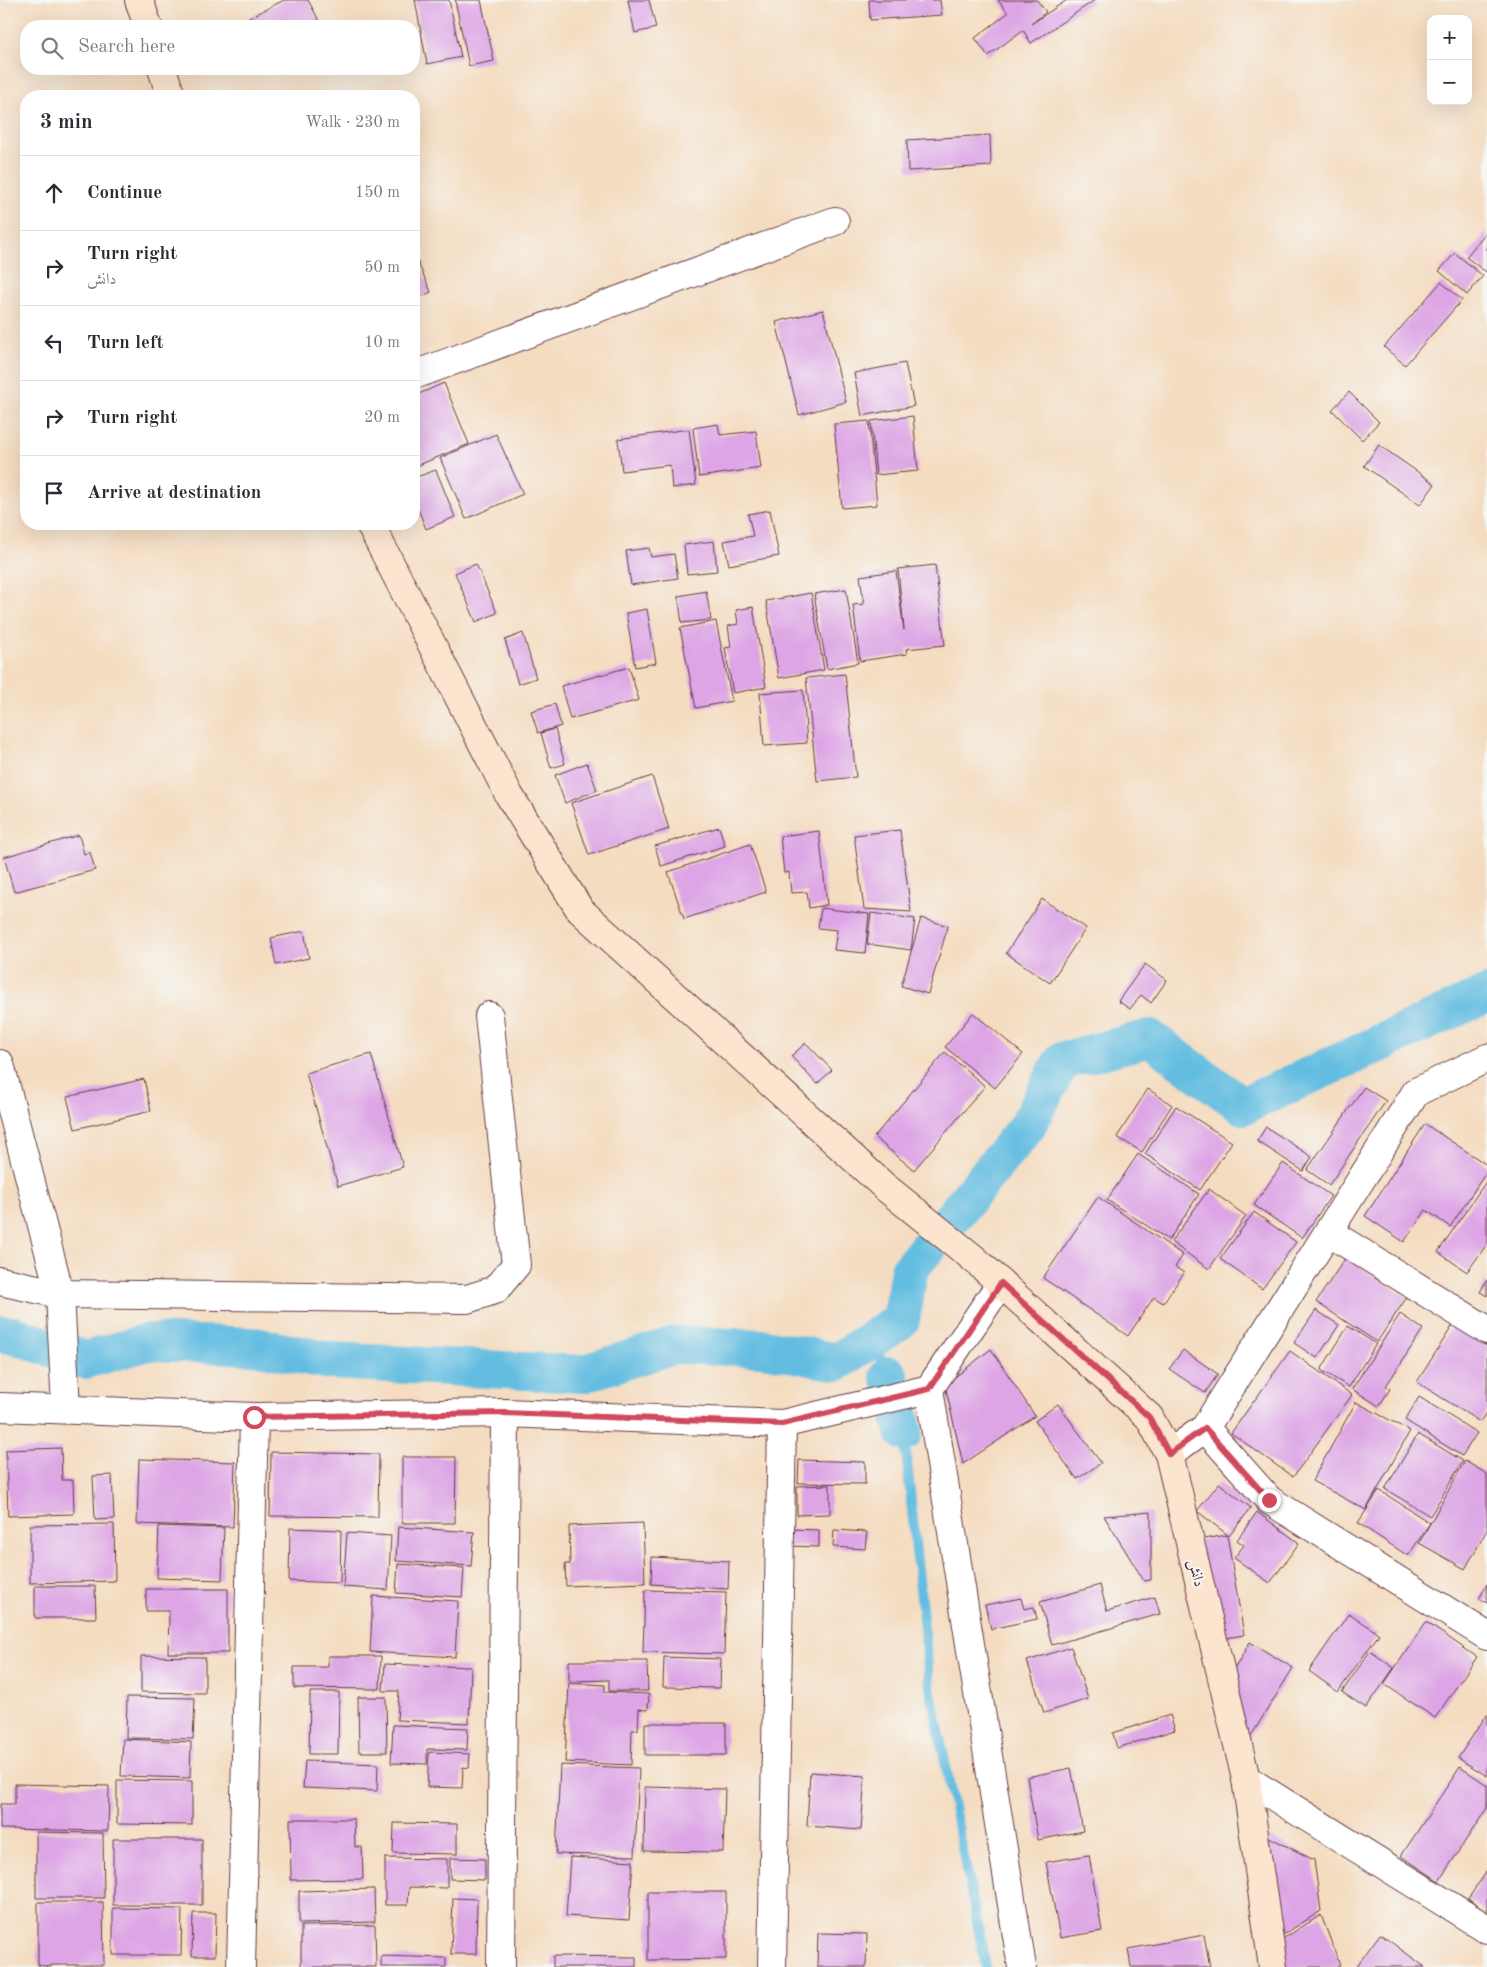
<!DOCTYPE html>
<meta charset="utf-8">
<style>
:root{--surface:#fff;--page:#f2f2f3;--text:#2b2b33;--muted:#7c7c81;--line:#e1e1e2}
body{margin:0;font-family:"Old Standard TT",Amiri,serif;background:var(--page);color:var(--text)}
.controls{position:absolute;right:15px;top:15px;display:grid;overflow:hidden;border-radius:10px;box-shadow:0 5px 20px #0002}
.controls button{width:45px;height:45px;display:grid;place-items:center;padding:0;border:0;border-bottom:1px solid var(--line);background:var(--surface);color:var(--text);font:25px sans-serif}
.stop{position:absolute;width:15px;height:15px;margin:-11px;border:4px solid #d1495b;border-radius:50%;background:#fff}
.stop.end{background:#d1495b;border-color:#fff;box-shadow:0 1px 5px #0008}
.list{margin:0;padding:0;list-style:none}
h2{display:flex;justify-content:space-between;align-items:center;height:65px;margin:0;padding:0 20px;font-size:21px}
h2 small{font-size:16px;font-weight:400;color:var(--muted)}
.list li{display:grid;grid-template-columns:32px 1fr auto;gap:15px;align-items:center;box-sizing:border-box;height:75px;padding:0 20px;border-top:1px solid var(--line)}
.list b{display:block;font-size:19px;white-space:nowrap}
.list p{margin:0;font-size:16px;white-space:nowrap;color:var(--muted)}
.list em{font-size:16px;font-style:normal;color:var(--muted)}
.icon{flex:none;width:28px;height:28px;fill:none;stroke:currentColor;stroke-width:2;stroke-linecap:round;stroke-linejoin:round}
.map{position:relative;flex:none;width:1487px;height:1967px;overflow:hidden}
.search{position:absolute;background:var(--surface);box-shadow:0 5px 20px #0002;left:20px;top:20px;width:400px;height:55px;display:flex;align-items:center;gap:12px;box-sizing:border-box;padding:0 18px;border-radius:20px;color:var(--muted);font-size:19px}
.panel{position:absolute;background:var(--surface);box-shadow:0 5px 20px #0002;left:20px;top:90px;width:400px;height:440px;border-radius:20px}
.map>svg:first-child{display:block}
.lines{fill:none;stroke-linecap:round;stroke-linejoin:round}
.stream{stroke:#63bde1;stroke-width:10}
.canal{stroke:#63bde1;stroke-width:38}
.building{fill:#dda5e5}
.street-casing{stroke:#643b41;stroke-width:30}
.secondary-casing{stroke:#643b41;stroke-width:30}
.street{stroke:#fff;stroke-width:28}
.secondary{stroke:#fbe5cf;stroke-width:28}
.route{stroke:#d1495b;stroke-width:6}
.labels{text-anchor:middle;stroke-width:4;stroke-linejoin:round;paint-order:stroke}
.street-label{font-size:15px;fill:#4a1f2b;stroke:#f6f6f2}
</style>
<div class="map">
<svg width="1487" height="1967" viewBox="0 0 1487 1967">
<rect width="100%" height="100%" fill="#f6f6f2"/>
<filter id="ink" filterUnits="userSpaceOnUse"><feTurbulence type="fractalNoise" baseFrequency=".02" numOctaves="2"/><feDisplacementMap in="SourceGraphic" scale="10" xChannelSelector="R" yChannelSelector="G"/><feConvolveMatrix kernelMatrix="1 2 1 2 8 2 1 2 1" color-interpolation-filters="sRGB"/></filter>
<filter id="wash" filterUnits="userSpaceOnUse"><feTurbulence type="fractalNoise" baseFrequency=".0096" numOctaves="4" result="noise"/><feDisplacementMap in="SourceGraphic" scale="20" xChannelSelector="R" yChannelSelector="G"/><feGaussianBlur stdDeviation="1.12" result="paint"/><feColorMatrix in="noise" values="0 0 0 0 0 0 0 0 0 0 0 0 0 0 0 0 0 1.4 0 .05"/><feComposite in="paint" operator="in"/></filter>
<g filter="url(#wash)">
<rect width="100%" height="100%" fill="#f4dcc0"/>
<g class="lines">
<path class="stream" d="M871,1340L889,1375
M904,1432L930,1687L986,1967"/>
<path class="canal" d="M0,1334L14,1335L85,1360L148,1342L254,1346L331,1361L582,1374L675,1345L764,1348L837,1362L901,1320L909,1270L1027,1126L1062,1061L1150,1038L1243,1106L1487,994
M889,1375L904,1432"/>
</g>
<g id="blocks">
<path class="building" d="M284,0H308L322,26H233Z
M415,0H449L461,57L427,64Z
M455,0H481L494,61L469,66Z
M628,0H649L656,28L635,33Z
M869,0H940L942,15L870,20Z
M998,0H1037L1046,12L1031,24L1067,0H1095L1031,43L1023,30L988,56L975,38L1008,13Z
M990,135L991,166L908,171L907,140Z
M1487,231V271L1486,272L1466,257Z
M1455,253L1483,276L1467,295L1439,271Z
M414,254L431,292L414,300Z
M1441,282L1462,300L1405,365L1384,347Z
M823,310L846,402L799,415L776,322Z
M905,363L914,406L862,416L854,373Z
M444,383L469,444L414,467V396Z
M1349,392L1379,422L1362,440L1332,410Z
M913,416L918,471L876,475L871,421Z
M869,421L877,505L842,508L834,424Z
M718,424L720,435L756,431L761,468L699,477L693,428Z
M689,429L696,485L672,488L670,465L622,471L618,439Z
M496,434L523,494L466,519L440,458Z
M1379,445L1435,484L1420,505L1364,466Z
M436,470L455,517L426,529L414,499V478Z
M770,510L779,556L729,565L724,541L753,536L748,514Z
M714,541L717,571L687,574L684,545Z
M649,548L651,557L674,554L678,578L631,585L626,551Z
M476,564L497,613L476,622L455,573Z
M935,565L945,645L906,649L907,654L860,661L853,605L864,604L860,576L896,571L904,630L898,569Z
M846,589L858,663L827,669L814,594Z
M706,591L711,620L682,623L678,596Z
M811,593L824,670L779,678L766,601Z
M753,607L766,687L733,693L725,648L731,647L728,626L738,624L736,610Z
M647,609L656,663L635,667L626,613Z
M716,621L732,701L696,708L680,628Z
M523,633L536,678L518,684L505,640Z
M629,667L639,700L570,719L561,686Z
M845,674L856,777L817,781L806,678Z
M803,690L807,743L764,746L760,693Z
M555,704L561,726L538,733L531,711Z
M555,729L565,764L551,768L541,733Z
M587,763L597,790L565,803L555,775Z
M652,776L669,829L589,855L571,803Z
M719,827L725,846L661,866L655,846Z
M900,830L911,912L864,909L854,835Z
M819,831L827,905L809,908L807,892L791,893L789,872L784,873L780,836Z
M79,835L84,854L90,852L95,870L14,892L4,857Z
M750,844L766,892L684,919L668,872Z
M1042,899L1086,928L1050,983L1006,953Z
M821,908L869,914L865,953L834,950L837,930L818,928Z
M871,913L915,919L911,950L867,944Z
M921,918L948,926L928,994L901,986Z
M304,931L309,958L276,965L271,938Z
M1145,964L1167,980L1151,1003L1141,995L1130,1009L1118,1001Z
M973,1013L1023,1054L995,1088L945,1047Z
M806,1043L832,1070L817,1084L791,1056Z
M945,1052L985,1086L914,1170L874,1137Z
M371,1054L403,1167L338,1186L306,1073Z
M144,1079L151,1111L75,1129L67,1097Z
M1364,1087L1386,1101L1329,1185L1307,1170Z
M1148,1089L1172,1105L1142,1152L1117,1137Z
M1176,1106L1232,1142L1200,1190L1145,1154Z
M1425,1124L1487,1165V1171L1450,1227L1426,1210L1404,1242L1365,1216Z
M1266,1127L1312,1157L1303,1171L1257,1141Z
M1138,1154L1199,1194L1169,1240L1107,1200Z
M1283,1163L1331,1196L1302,1238L1254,1205Z
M1487,1180V1244L1467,1272L1438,1252Z
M1209,1189L1246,1216L1209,1269L1171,1242Z
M1098,1197L1183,1255L1175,1267L1184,1273L1163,1303L1154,1297L1128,1336L1043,1278Z
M1254,1212L1296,1242L1262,1289L1220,1259Z
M1346,1257L1407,1297L1377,1342L1316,1302Z
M1487,1280V1296L1480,1292Z
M1316,1310L1339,1325L1317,1358L1294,1343Z
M1400,1314L1423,1329L1386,1386L1390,1389L1379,1406L1352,1389Z
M1453,1325L1487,1346V1411L1480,1422L1417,1382Z
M1348,1326L1376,1344L1349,1387L1321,1370Z
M991,1349L1035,1416L963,1464L945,1385Z
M1183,1350L1218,1374L1205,1393L1169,1369Z
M1290,1351L1352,1395L1293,1477L1231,1433Z
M1419,1397L1477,1433L1462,1456L1405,1420Z
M1356,1402L1410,1431L1366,1510L1312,1481Z
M1058,1404L1101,1463L1077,1479L1035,1421Z
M1418,1434L1463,1461L1430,1516L1385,1489Z
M61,1448L62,1480H73L74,1514L8,1516L6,1450Z
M271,1452L379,1454L378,1517L270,1516Z
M402,1457H456L455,1523H402Z
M139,1459L235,1462L233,1527L137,1524Z
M799,1460L865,1462V1484L798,1483Z
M1465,1461L1487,1474V1530L1465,1569L1419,1543Z
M112,1475L114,1519L95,1520L93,1476Z
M1219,1483L1251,1508L1229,1536L1197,1511Z
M830,1485V1514L797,1515V1486Z
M1379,1490L1430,1523L1408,1556L1358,1523Z
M1151,1512V1580L1144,1581L1104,1516Z
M1257,1512L1299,1543L1270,1583L1234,1558L1244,1545L1237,1540Z
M643,1523L645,1583L566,1586L565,1564H570L569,1526Z
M114,1524L115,1581L30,1583V1525Z
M159,1526L224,1528L222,1580L157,1578Z
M398,1527L474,1532L471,1566L396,1561Z
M290,1528L341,1530L340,1583L289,1581Z
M789,1529L819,1530V1547L788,1546Z
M834,1530L867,1532L865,1549L833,1547Z
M347,1533L391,1536L388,1590L343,1587Z
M1227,1535L1244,1635L1215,1640L1198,1540Z
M652,1557L729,1561L728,1589L651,1584Z
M398,1564L464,1568L462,1597L396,1593Z
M1487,1584V1603L1479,1599Z
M1100,1585L1107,1611L1155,1597L1160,1614L1052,1645L1040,1602Z
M35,1586H95L96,1618H35Z
M146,1589H228V1653H168L169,1611H146Z
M645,1590L726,1592L724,1654L643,1652Z
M373,1596L458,1601L455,1657L370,1652Z
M1021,1598L1024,1609L1034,1607L1037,1619L991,1629L985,1605Z
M1349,1613L1379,1634L1338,1692L1309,1671Z
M1426,1622L1477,1657L1435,1718L1384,1684Z
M1250,1642L1293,1668L1246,1744L1228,1680Z
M1071,1647L1088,1699L1044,1713L1027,1661Z
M1370,1651L1394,1668L1366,1708L1342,1692Z
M141,1656L205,1657V1693L141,1692Z
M328,1656H381L380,1689L294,1688V1667H328Z
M664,1657L721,1659L720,1688L663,1687Z
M569,1661H647L648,1691H609V1680L569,1681Z
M385,1664L471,1667L469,1723L397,1720L399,1691H383Z
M569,1683L605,1685V1692L649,1694L648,1710L639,1709L638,1730H632L631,1765L565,1762Z
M310,1692H339L338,1754H309Z
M127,1697L195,1698L193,1739L126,1738Z
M358,1697H386L387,1752H359Z
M1487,1714V1776L1458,1758Z
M1170,1715L1175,1730L1117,1748L1113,1733Z
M645,1723H726V1755H645Z
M393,1725L468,1728L467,1750L427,1749V1764L391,1763Z
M123,1739L191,1742L190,1778L121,1776Z
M429,1752L470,1754L469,1768L463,1767L462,1788L427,1787Z
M305,1761L378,1764L377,1791L303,1788Z
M560,1765L639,1768L635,1856L556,1854Z
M1460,1767L1487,1785V1808L1439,1881L1401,1856Z
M1071,1768L1083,1831L1038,1840L1027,1777Z
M810,1772L865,1776L861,1830L807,1826Z
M117,1780L192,1781V1825L117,1824Z
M15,1784L109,1786L108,1831L0,1829V1804H15Z
M645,1787L725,1789L723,1852L644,1851Z
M290,1819H354L355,1847H362L363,1879L291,1880Z
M394,1823L457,1824V1854L393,1853Z
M36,1832L103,1833L104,1898H36Z
M1259,1832L1314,1860L1321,1911L1273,1941Z
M113,1839H202V1905H113Z
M1089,1855L1102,1931L1060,1938L1046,1862Z
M570,1857L633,1861L629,1920L566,1916Z
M385,1858L447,1859V1888L409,1887L408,1905H385Z
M450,1858L485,1859V1880L450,1879Z
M1487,1871V1913L1468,1899Z
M374,1889L375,1922L299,1924V1891Z
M648,1892H726V1959L648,1960Z
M453,1898L477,1899L476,1954H451Z
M38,1902H103L104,1965H51V1967L38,1965Z
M113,1908L182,1909L181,1955H113Z
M193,1913H216L215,1956H192Z
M1321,1915L1340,1965L1335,1967H1284L1281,1940Z
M375,1925L376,1967H301V1926Z
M818,1933L867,1934L866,1967H817Z
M1380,1934L1425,1967H1356Z
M1204,1935L1210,1967H1131L1128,1949Z
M381,1956L446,1958V1967H381Z
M553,1956L636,1957V1967H553Z"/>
</g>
</g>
<g filter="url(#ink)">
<use href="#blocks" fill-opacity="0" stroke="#643b41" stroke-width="1"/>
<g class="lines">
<defs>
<path id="street" d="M414,375L835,221
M0,1064L60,1294L467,1299L495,1290L516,1265L489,1016
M1328,1232L1487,1330
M0,1281L60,1294L66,1408
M929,1389L1022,1967
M0,1407L254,1417L505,1413L782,1424L929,1389L1001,1283
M1205,1428L1269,1500L1487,1636
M1169,1454L1205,1428L1416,1092L1487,1058
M1246,1779L1487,1929
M241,1967L254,1417
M501,1967L505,1413
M772,1967L782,1424"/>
<path id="secondary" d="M139,0L148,26
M162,69L171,96
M370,524L509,795L580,910L885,1187L973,1258L1149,1417L1169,1454L1246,1779L1273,1967"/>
</defs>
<use href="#street" class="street-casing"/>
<use href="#secondary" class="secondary-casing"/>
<use href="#street" class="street"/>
<use href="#secondary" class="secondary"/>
</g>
</g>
<g class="lines" filter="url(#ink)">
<path class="route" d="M254,1417L505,1413L782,1424L929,1389L1001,1283L1149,1417L1169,1454L1205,1428L1269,1500"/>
</g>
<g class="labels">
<g class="street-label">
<text transform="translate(1197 1573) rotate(77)" y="5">دانش</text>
</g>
</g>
</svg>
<div class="controls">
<button>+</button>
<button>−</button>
</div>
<div class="stop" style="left:254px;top:1417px"></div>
<div class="stop end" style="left:1269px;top:1500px"></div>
<div class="search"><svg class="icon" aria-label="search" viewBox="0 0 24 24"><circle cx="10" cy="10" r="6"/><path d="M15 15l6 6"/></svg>Search here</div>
<section class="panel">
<h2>3 min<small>Walk · 230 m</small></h2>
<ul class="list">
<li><svg class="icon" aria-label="ahead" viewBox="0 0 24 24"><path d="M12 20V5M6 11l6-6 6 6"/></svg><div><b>Continue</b></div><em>150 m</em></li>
<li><svg class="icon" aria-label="right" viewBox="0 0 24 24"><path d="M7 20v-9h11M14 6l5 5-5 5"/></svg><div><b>Turn right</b><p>دانش</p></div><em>50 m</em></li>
<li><svg class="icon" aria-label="left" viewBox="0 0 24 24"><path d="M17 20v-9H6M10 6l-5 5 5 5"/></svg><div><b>Turn left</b></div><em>10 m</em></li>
<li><svg class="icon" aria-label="right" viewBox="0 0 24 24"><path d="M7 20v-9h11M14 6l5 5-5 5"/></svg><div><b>Turn right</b></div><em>20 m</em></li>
<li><svg class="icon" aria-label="arrive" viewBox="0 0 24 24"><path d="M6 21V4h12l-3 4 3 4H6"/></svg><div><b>Arrive at destination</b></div></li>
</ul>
</section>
</div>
